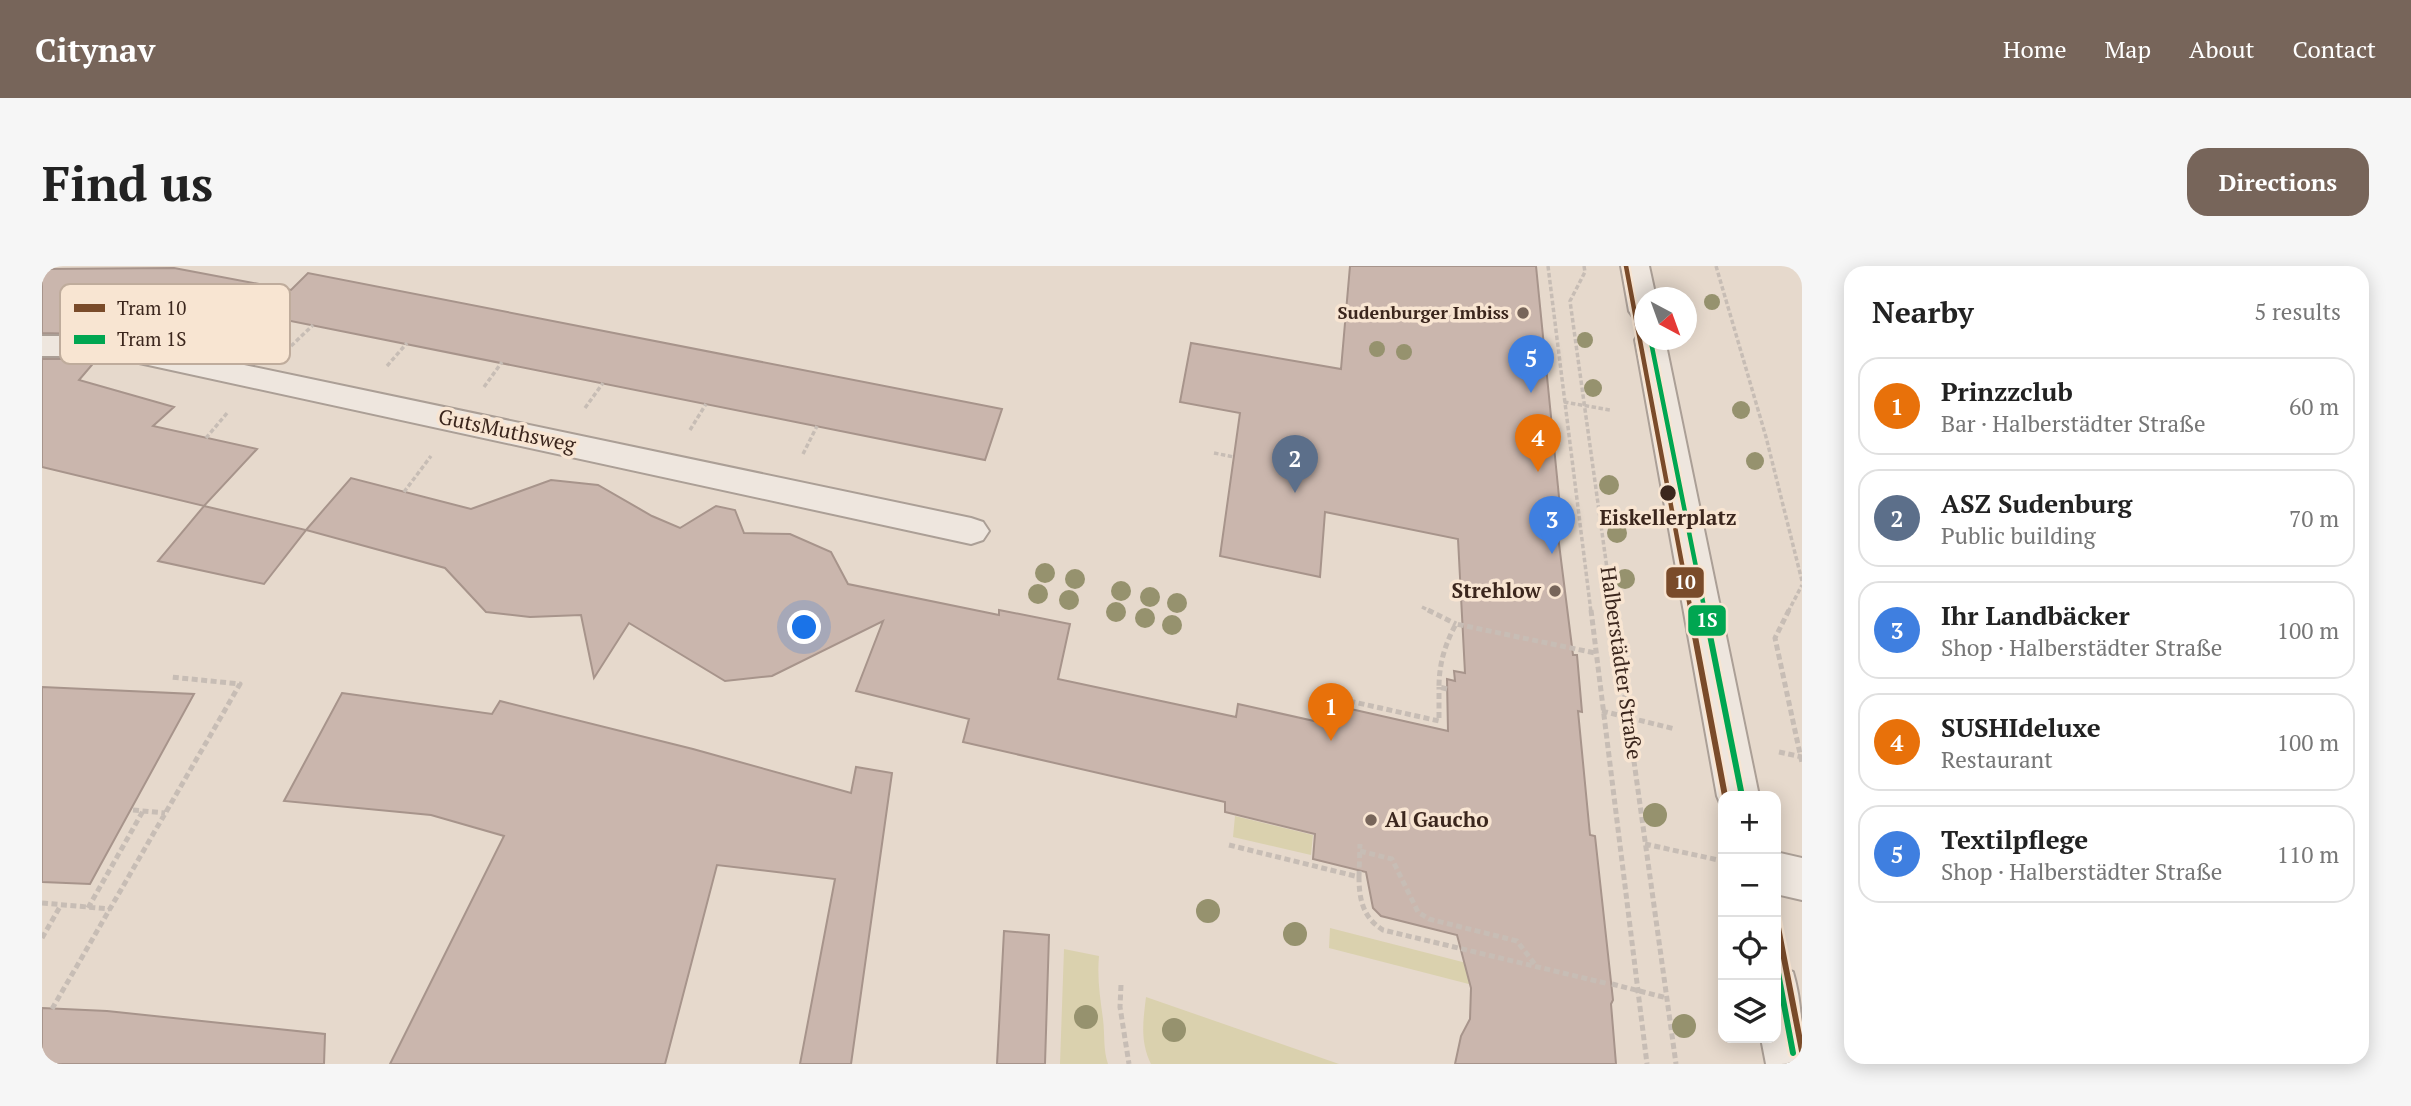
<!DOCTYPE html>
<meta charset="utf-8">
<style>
:root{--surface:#fff;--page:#f6f6f6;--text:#222;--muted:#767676;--line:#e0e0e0;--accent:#77655a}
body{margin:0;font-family:"PT Serif",serif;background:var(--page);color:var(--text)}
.controls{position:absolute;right:21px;bottom:21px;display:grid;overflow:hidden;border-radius:14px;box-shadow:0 4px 18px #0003}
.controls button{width:63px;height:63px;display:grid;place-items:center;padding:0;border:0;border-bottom:2px solid var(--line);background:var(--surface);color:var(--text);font:35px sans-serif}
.compass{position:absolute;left:1592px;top:21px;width:63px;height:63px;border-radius:50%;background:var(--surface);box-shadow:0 4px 18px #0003;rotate:139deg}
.you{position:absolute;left:763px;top:362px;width:24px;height:24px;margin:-18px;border:5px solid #fff;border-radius:50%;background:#1a73e8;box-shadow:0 0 0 10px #1a73e833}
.badge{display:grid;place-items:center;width:46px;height:46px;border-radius:50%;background:var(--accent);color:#fff;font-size:23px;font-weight:700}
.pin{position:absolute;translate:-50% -58px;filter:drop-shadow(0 2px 4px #0008)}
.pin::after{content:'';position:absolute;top:37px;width:24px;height:21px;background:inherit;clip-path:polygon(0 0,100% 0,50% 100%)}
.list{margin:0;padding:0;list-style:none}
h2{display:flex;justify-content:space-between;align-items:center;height:91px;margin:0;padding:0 28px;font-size:30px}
h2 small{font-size:23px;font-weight:400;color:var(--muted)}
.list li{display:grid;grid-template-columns:46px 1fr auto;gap:21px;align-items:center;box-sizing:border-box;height:98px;margin:0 14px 14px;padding:0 14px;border:2px solid var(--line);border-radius:21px}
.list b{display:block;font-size:26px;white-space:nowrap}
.list p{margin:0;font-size:23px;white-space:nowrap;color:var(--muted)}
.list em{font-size:23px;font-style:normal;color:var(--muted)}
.icon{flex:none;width:38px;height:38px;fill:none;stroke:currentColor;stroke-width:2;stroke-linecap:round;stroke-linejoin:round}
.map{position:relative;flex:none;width:1760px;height:798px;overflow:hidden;border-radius:21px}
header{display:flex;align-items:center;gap:42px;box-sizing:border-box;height:98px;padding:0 35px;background:var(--accent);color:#fff}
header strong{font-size:33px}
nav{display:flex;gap:38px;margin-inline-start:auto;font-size:24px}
.intro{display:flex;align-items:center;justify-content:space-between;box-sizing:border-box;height:168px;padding:0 42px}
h1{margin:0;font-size:49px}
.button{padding:18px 32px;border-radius:21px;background:var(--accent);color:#fff;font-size:24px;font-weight:700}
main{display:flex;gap:42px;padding:0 42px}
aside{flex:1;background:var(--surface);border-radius:21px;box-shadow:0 4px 18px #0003}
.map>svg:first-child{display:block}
.green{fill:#dad1ae}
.building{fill:#cab6ad;stroke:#a7948b;stroke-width:2}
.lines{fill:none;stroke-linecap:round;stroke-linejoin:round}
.minor-casing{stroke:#ab9f96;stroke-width:4}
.path-far1{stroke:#c7bdb5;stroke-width:3.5;stroke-dasharray:4.5 2.5;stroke-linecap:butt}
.path{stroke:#c7bdb5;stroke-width:5;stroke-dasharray:6 3.5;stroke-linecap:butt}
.minor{fill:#eee6de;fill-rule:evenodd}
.tram-1-far1-casing{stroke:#f8e5d2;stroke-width:9}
.tram-1-casing{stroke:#f8e5d2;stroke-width:11}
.tram-2-far1-casing{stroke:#f8e5d2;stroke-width:9}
.tram-2-casing{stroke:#f8e5d2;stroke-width:11}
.tram-1-far1{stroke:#7a4b2a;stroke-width:4.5}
.tram-1{stroke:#7a4b2a;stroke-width:6}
.tram-2-far1{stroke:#00a651;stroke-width:4.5}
.tram-2{stroke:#00a651;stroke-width:6}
.tree{fill:#96926e}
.poi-dot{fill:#77655a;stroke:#f8e5d2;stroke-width:2.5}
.stop-dot{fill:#3b261d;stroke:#f8e5d2;stroke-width:2.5}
.labels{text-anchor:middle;stroke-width:7;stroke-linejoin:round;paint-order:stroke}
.far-poi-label{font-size:18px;font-weight:bold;fill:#3b261d;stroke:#f8e5d2;text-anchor:end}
.street-label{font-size:21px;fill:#3b261d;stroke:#f8e5d2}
.stop-label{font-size:21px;font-weight:bold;fill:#3b261d;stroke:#f8e5d2}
.poi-label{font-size:21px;font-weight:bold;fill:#3b261d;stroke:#f8e5d2;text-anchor:end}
.key{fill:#f8e5d2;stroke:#bfac9c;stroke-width:2}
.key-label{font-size:19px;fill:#3b261d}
.line-badge{stroke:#f8e5d2;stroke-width:2.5}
.badge-label{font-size:19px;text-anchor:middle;font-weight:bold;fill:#fff}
</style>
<header>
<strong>Citynav</strong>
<nav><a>Home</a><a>Map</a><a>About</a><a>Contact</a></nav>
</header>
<div class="intro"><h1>Find us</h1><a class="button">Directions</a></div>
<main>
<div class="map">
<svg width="1760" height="798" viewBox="0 0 1760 798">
<rect width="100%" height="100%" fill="#e6d9cc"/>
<path class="green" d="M1193,550L1271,569L1269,589L1191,571Z
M1288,662L1545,728L1547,749L1287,682Z
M1022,683L1057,690C1055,712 1058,731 1061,753C1063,769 1061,783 1066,798H1018Z
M1104,731L1297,798H1109C1098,776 1101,755 1104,731Z"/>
<path class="building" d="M1308,0H1494L1521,271L1516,270L1531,389H1535L1540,446L1536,445L1548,569L1553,570L1571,734L1569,738L1574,798H1413L1419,770L1428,753L1429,722L1415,669L1339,650L1331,642L1324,606L1271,593L1273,568L1183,546V536L921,476L927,453L814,425L841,355L730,410L683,415L587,357L552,412L539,349L488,351L444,346L403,302L264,264L309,212L429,243L509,214L556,219L610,250L638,262L674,240L693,244L702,267L748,268L789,286L806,318L957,349V344L1028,358L1016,413L1194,451L1196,438L1290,459L1291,439L1406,465L1405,413L1413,415L1412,405L1423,407L1416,273L1283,246L1278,311L1178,290L1198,147L1138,136L1149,77L1299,103Z
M132,2L249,24L266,7L960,143L943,194L224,50L206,67L96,44L75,69L0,67V3Z
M0,93H55L37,114L132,141L111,160L215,183L162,240L0,201Z
M162,240L264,264L222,318L116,295Z
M0,421L152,428L48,618L0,616Z
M300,427L450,448L458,435L651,483L809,527L814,501L850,507L809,798H758L793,613L675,599L623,798H348L462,570L389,549L242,535Z
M962,665L1007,669L1003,798H955Z
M0,742L65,745L283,768L282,798H0Z"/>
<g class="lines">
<defs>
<path id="minor" d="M1579,0H1607L1614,32H1602V54L1592,52L1587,45Z
M1602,66V74H1623L1717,530H1681V544L1675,530L1593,74L1597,67Z
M0,70H65L929,252L941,256L947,265L941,274L929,278L65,90H0Z
M1734,586L1760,592V634L1734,628Z
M1734,700L1751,706C1760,736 1760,766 1760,798H1724L1719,772H1734Z"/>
</defs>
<use href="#minor" class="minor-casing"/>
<path class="path-far1" d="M1506,0L1549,346
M1542,0L1543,6L1528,35L1571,346
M1674,0L1724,171L1760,315
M249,80L271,59
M345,100L365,77
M442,121L460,96
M1522,136L1568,144
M543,142L561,117
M648,164L664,138
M164,172L186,146
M1172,187L1192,191
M761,188L775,160
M362,226L389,190
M1380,341L1390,346
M1746,346L1760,319"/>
<path class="path" d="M1386,344L1414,358
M1549,344L1605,798
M1571,344L1634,798
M1747,344L1733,372L1760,497
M1405,423L1397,421C1397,398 1403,378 1414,358L1553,387
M1298,433L1397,455V421
M1560,445L1633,463
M1737,486L1760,491
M91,544L123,547
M1603,578L1681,595
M1187,579L1317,611C1317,633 1321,652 1341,664L1567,718
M1318,585L1350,593L1376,646L1387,653L1475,675L1495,701
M1317,611L1318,578
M0,637L68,643
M46,642L101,545
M0,672L19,639
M1570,718L1625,732
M1079,719L1078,741L1087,798
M10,743L198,418L129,411"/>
<use href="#minor" class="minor"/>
<defs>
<path id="tram-1-far1" d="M1584,0L1649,346"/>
<path id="tram-1" d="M1648,344L1683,530
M1734,651L1760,785"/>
<path id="tram-2-far1" d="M1609,76L1663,346"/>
<path id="tram-2" d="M1663,344L1700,530
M1734,696L1751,787"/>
</defs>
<use href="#tram-1-far1" class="tram-1-far1-casing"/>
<use href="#tram-1" class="tram-1-casing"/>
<use href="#tram-2-far1" class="tram-2-far1-casing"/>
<use href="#tram-2" class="tram-2-casing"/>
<use href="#tram-1-far1" class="tram-1-far1"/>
<use href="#tram-1" class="tram-1"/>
<use href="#tram-2-far1" class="tram-2-far1"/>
<use href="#tram-2" class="tram-2"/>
</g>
<g class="tree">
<circle cx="1670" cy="36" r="8"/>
<circle cx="1543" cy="74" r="8"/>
<circle cx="1335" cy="83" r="8"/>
<circle cx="1362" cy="86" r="8"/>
<circle cx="1551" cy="122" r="9"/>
<circle cx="1699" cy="144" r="9"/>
<circle cx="1713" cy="195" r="9"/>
<circle cx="1567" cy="219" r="10"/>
<circle cx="1575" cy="267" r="10"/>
<circle cx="1003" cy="307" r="10"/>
<circle cx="1033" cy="313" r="10"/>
<circle cx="1583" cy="313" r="10"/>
<circle cx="1079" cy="325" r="10"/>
<circle cx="996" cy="328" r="10"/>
<circle cx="1108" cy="331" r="10"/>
<circle cx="1027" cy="334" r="10"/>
<circle cx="1135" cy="337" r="10"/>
<circle cx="1074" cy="346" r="10"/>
<circle cx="1103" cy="352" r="10"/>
<circle cx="1130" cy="359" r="10"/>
<circle cx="1613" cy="549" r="12"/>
<circle cx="1166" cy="645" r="12"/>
<circle cx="1253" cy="668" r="12"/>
<circle cx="1044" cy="751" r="12"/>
<circle cx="1642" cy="760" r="12"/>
<circle cx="1132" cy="764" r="12"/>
</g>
<g class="poi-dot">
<circle cx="1481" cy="47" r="7"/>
<circle cx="1513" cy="325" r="7"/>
<circle cx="1329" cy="554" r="7"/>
</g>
<circle class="stop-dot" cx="1626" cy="227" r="9"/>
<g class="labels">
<g class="far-poi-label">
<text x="1467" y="53">Sudenburger Imbiss</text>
</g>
<g class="street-label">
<text transform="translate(465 165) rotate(12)" y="7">GutsMuthsweg</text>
<text transform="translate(1579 397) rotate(82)" y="7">Halberstädter Straße</text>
</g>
<g class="stop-label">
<text x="1626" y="259">Eiskellerplatz</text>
</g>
<g class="poi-label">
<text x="1499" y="332">Strehlow</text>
<text x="1343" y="561" text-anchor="start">Al Gaucho</text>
</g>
</g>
<rect x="18" y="18" width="230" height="80" rx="10" class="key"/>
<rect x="32" y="38" width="31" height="8" fill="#7a4b2a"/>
<rect x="32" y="69" width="31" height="9" fill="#00a651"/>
<g class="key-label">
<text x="75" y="49">Tram 10</text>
<text x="75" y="80">Tram 1S</text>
</g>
<g class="line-badge">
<rect x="1623" y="300" width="40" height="33" rx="7" fill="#7a4b2a"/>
<rect x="1645" y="338" width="40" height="33" rx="7" fill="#00a651"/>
</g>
<g class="badge-label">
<text x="1643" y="323">10</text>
<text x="1665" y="361">1S</text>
</g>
</svg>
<div class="controls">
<button>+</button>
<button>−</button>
<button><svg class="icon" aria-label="locate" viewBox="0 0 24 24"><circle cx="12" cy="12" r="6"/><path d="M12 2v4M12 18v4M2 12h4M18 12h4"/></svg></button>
<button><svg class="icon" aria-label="layers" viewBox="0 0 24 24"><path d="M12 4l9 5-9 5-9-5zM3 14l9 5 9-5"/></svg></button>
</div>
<svg class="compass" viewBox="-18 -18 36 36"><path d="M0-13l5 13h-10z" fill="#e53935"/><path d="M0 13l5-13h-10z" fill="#767676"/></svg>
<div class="you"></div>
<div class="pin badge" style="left:1289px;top:475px;background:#e8710a">1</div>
<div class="pin badge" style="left:1253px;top:227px;background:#5c6f8a">2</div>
<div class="pin badge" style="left:1510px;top:288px;background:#3f7fe0">3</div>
<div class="pin badge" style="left:1496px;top:206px;background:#e8710a">4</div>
<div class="pin badge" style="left:1489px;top:127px;background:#3f7fe0">5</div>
</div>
<aside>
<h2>Nearby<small>5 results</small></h2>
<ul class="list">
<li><span class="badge" style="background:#e8710a">1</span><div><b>Prinzzclub</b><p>Bar · Halberstädter Straße</p></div><em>60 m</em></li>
<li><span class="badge" style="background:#5c6f8a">2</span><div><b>ASZ Sudenburg</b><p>Public building</p></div><em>70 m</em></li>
<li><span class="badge" style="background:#3f7fe0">3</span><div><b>Ihr Landbäcker</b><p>Shop · Halberstädter Straße</p></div><em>100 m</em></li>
<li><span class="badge" style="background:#e8710a">4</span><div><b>SUSHIdeluxe</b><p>Restaurant</p></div><em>100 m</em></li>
<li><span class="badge" style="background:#3f7fe0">5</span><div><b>Textilpflege</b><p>Shop · Halberstädter Straße</p></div><em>110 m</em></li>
</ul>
</aside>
</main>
